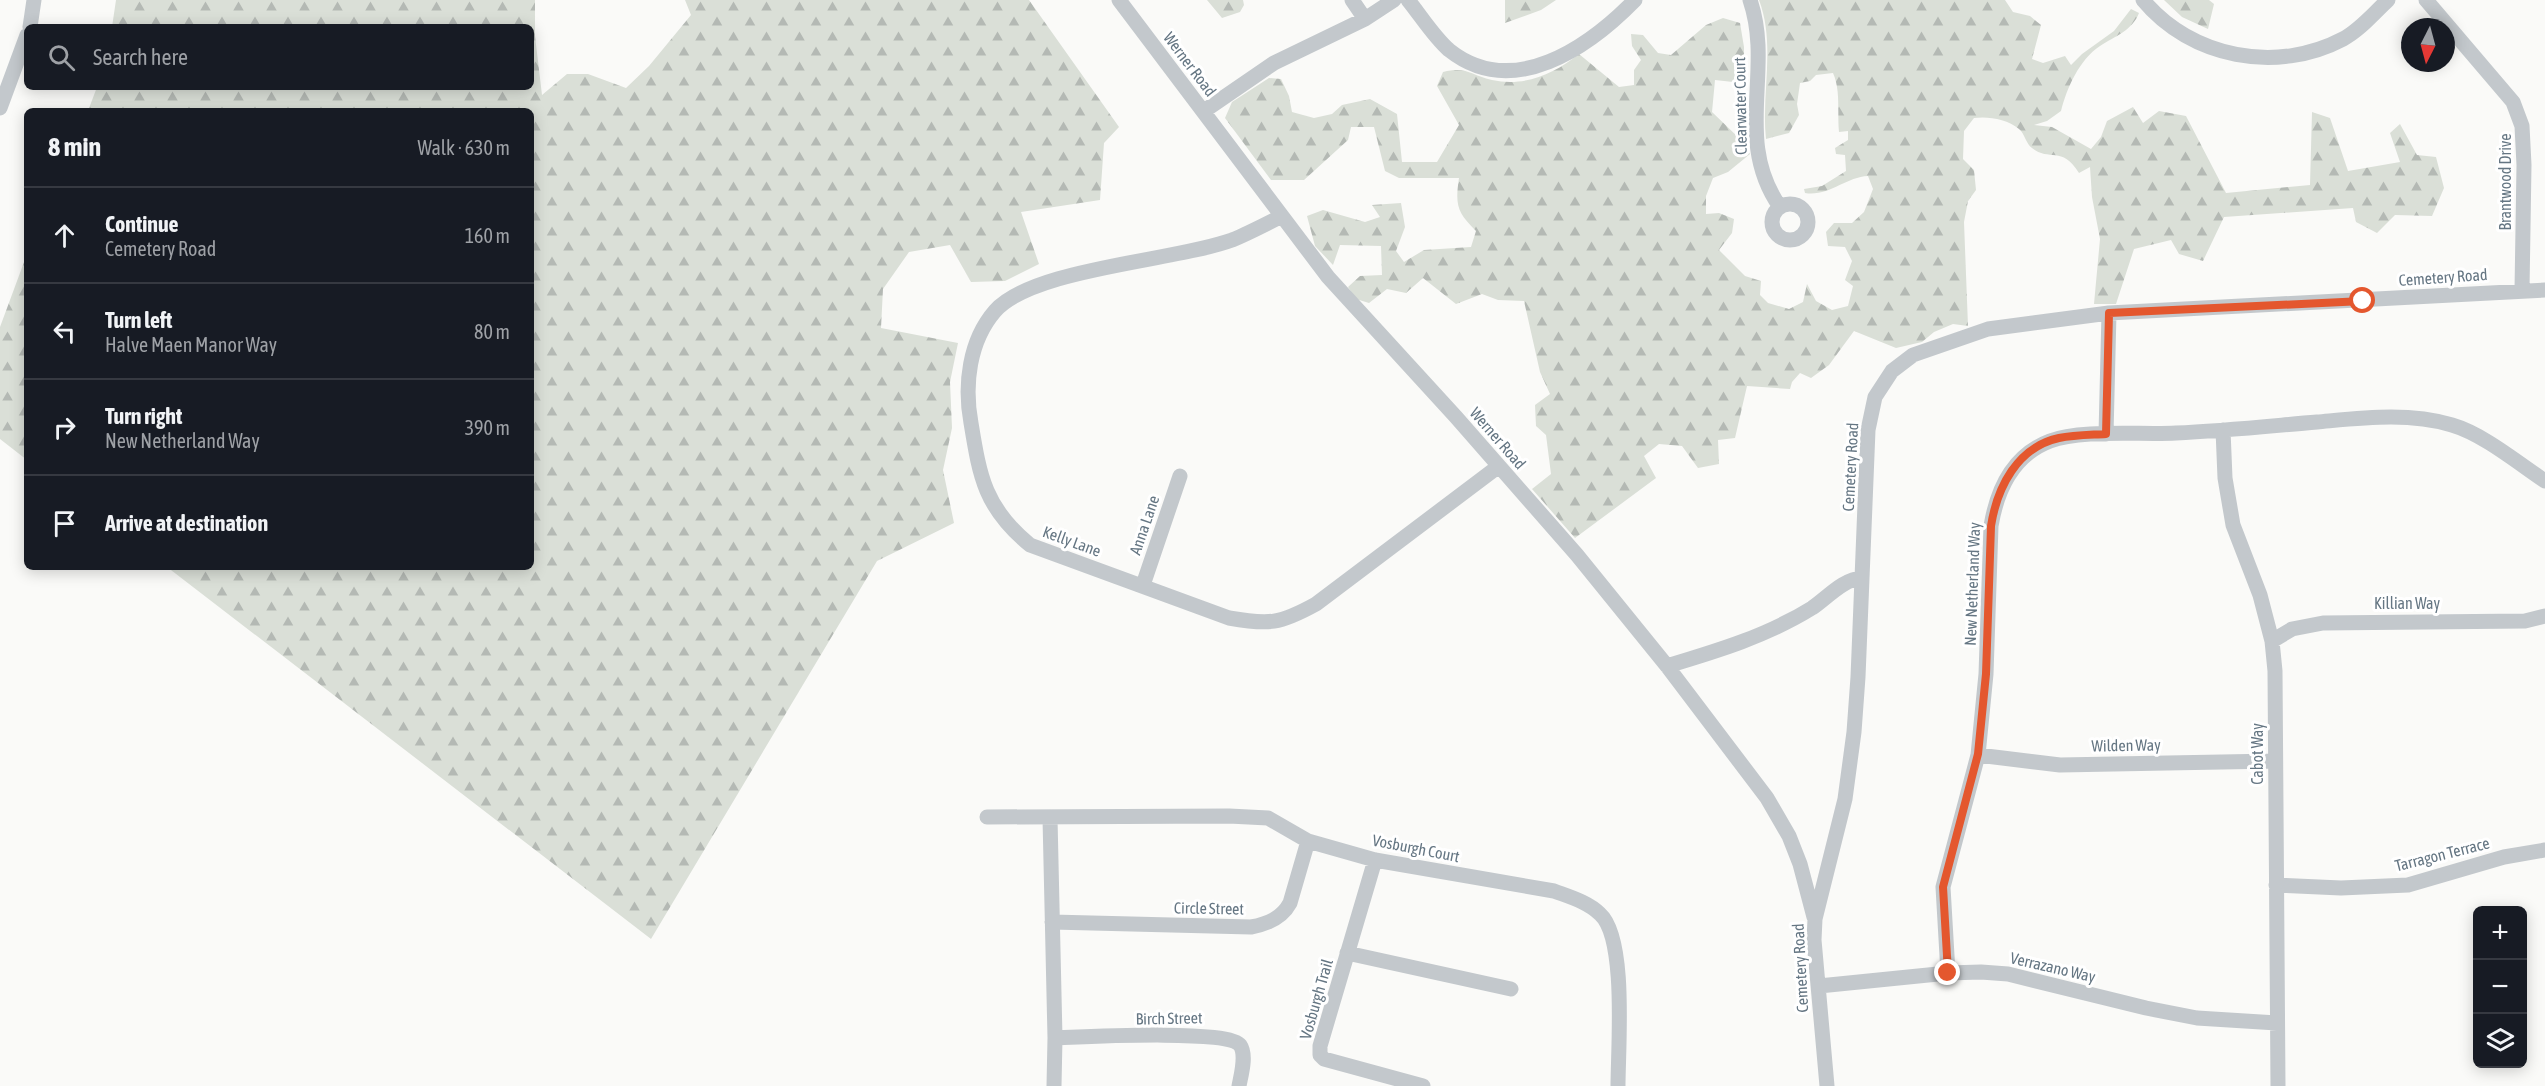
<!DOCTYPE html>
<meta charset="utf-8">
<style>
:root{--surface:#171b24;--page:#20242c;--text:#f1f3f6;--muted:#9ea1a6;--line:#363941}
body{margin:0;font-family:"Asap Condensed",sans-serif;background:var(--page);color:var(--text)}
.controls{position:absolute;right:18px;bottom:18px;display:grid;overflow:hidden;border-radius:9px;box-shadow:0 3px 15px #0003}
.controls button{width:54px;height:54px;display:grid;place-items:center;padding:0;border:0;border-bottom:2px solid var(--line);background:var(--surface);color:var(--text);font:30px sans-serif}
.compass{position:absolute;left:2401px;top:18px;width:54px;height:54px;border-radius:50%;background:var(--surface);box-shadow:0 3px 15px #0003;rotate:186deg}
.stop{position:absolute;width:18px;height:18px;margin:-14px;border:4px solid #e4572e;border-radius:50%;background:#fff}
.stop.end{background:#e4572e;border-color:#fff;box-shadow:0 2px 6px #0008}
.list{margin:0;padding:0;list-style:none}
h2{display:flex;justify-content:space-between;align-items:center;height:78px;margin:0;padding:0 24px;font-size:26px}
h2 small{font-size:20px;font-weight:400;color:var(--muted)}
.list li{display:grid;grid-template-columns:39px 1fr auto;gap:18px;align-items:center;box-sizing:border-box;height:96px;padding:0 24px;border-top:2px solid var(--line)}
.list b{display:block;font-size:22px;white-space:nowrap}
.list p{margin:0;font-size:20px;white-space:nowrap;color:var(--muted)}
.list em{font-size:20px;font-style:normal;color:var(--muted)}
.icon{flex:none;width:33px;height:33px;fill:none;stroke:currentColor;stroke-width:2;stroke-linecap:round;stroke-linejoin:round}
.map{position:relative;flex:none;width:2545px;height:1086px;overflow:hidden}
.search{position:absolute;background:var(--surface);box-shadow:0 3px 15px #0003;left:24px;top:24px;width:510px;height:66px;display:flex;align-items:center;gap:15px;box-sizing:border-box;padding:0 21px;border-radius:9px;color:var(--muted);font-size:22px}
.panel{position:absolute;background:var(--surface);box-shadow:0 3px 15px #0003;left:24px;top:108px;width:510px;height:462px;border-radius:9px}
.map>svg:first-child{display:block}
.forest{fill:url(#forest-firs)}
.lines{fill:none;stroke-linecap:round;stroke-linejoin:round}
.minor{stroke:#c3c8cc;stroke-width:15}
.route{stroke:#e4572e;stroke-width:8}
.labels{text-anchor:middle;stroke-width:6;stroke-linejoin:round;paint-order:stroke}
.street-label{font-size:16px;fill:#657683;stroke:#fff}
</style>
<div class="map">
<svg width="2545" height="1086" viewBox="0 0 2545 1086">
<defs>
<pattern id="forest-firs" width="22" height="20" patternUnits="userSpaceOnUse" patternTransform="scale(1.5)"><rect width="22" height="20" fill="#dadfd7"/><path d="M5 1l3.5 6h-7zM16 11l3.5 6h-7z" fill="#b4b9b4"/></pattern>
</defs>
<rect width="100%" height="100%" fill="#fafaf8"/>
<path class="forest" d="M116,0H535V36L542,95L567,74H588L626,88L649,66L691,15L685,0H1029L1119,127L1104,143L1100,200L1021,212L1039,264L1005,281L971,282L950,245L909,252L883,289L881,328L958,343L950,382L952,428L943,470L954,523L877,561L651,939L167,567H531V111H88L97,87H531V27H112Z
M1207,0H1243L1244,5L1240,12L1222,18Z
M1505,0H1556L1541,10L1505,23Z
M1759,0H2005L2013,12L2030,16L2041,25L2032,59L2043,63L2065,56L2071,65L2082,54L2114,31L2131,9L2139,13C2132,31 2115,36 2100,46C2079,60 2067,88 2061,111L2047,121L2034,125L2052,127L2091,149L2101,137L2107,121L2133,107L2143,123L2159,111L2186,116L2226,193L2310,185L2312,112L2330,118L2348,171L2400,162L2390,133L2400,124L2417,155L2436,157L2444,188L2432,216L2395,215L2377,233L2356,222L2353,208L2224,217L2203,261L2179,254L2171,240L2134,249L2116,304H2094L2100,239L2092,197L2090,167L2079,173C2062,145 2049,162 2032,148C2026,144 2025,134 2019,129C2007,119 1988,116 1974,118L1964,131L1963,159L1974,170L1976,190L1968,201L1964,222L1968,326L1953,324L1934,332L1922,342L1896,348L1854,331L1829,365L1811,378L1800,373L1792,382L1790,389L1747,386L1735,438L1718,440L1719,464L1698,468L1682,446L1659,444L1644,456L1656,478L1575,538L1532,489L1551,474L1546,435L1536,426L1535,405L1550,394L1540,372L1524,301L1498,300L1482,294L1456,304L1423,278L1406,293L1387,289L1369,303L1356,299L1348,287L1360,276L1382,275L1381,246L1340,245L1333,265L1315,246L1307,216L1323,210L1365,222L1380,217L1372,205L1401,203L1405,227L1396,251L1404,262L1424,250L1471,247L1476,231C1457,212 1455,205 1459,178H1399L1385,171L1374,127H1351L1348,140L1304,180H1271L1225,118L1232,102L1269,78L1281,79L1289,96L1292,112L1314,118L1332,114L1342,105L1370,99L1397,114L1402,162H1437L1459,125L1437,86L1443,72C1467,66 1470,75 1492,80C1525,87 1554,74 1579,54L1619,87L1634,85V70L1641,60L1632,46L1631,34L1643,35L1658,53L1671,55L1706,25L1723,18L1740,23L1744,47V74L1733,82L1715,80L1712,112L1740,139L1750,154L1728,172L1713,178L1706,196V214L1719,213L1734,219L1732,233L1719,250L1745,276L1761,281L1760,295L1768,303L1789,309L1803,302L1807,284L1816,301L1832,310L1848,306L1853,286L1845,280L1852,261L1845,247L1828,246L1826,232L1834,223H1852L1864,212L1873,189L1868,176C1846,177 1828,197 1805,193L1804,189L1822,186L1846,171L1845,155L1836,154L1835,148L1848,140V131L1839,132C1837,112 1841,91 1833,73L1816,75L1810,81L1800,83L1797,104L1799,115L1789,133L1766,139C1761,93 1776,45 1759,0Z
M2164,0H2209L2214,4L2208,29L2182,17Z
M27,254V460L0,439V327Z"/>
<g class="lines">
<path class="minor" d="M1119,0L1328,277L1456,417L1577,555L1667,666L1767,798L1789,836L1800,864L1814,917
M1352,0L1365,19
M1408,0C1421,16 1434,37 1449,50C1513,101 1589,47 1635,0
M1750,0C1774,70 1733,140 1780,207
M2143,0C2191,58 2277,74 2343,39C2360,30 2374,13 2388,0
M2426,0L2513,102L2522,126L2524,165L2522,290
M30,27L34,0
M0,108L27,35
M1204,111L1274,63L1365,19L1394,0
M1772 222a18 18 0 1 1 36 0a18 18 0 1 1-36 0Z
M1282,216C1266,224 1249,233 1232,240C1175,261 1033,268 995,311C969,341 964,385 971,423C980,478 985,508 1030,545L1229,618C1269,625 1280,624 1316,604L1499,466
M2223,430L2225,478L2233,525L2260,595L2272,641L2275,671L2278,1086
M2106,434L2109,313
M1143,585L1180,476
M2272,641L2292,629L2323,623L2525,621L2545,616
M1667,666C1717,651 1767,636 1812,608C1827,598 1843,579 1862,578
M1978,755L2060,765L2275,761
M987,817L1229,816L1268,818L1308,841L1375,860L1554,891C1570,897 1588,902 1600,914C1627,938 1618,1048 1618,1086
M1050,818L1055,1038L1054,1086
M1375,860L1320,1046V1055L1324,1059L1423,1086
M2276,885L2341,888L2408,885L2504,857L2545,850
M1052,922L1251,927C1268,924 1282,918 1290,903L1308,841
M1347,953L1511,989
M1948,973L1943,887L1978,755L1986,674L1991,526C1997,490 2013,455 2050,441C2080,429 2142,435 2176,433C2223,431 2270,426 2317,422C2362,418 2408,412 2452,425C2483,434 2518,463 2545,481
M1819,986L1948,973L1981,972L2008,974L2146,1008L2197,1018L2277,1023
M1055,1038C1081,1037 1229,1029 1240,1045C1247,1055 1241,1075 1239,1086
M1827,1086L1814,940L1815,919L1845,799L1854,732L1858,677L1868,430L1875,397L1892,371L1913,355L1988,329L2109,313L2545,290"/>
</g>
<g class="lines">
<path class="route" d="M1948,973L1943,887L1978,754L1986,674L1991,526C1997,488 2017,447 2059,438C2074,435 2090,435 2106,434L2109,313L2363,301"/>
</g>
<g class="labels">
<g class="street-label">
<text transform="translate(1190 64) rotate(53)" y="6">Werner Road</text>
<text transform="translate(1740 106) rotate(-91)" y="6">Clearwater Court</text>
<text transform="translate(2505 182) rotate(-90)" y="6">Brantwood Drive</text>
<text transform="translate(2443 277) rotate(-4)" y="6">Cemetery Road</text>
<text transform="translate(1498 438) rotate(49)" y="6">Werner Road</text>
<text transform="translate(1850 467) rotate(-87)" y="6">Cemetery Road</text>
<text transform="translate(1144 525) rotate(-71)" y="6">Anna Lane</text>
<text transform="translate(1072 541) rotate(20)" y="6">Kelly Lane</text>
<text transform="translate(1972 584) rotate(-88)" y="6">New Netherland Way</text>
<text x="2407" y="609">Killian Way</text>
<text transform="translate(2126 745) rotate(-1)" y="6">Wilden Way</text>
<text transform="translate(2257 754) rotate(-90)" y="6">Cabot Way</text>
<text transform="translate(1416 848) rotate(11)" y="6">Vosburgh Court</text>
<text transform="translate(2442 854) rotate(-14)" y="6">Tarragon Terrace</text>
<text transform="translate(1209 908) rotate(1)" y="6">Circle Street</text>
<text transform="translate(2053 967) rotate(13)" y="6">Verrazano Way</text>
<text transform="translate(1800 968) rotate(-93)" y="6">Cemetery Road</text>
<text transform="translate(1316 999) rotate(-74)" y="6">Vosburgh Trail</text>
<text transform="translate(1169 1018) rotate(-1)" y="6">Birch Street</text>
</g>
</g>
</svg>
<div class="controls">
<button>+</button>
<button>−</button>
<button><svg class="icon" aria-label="layers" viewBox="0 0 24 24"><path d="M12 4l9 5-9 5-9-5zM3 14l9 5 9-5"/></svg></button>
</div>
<svg class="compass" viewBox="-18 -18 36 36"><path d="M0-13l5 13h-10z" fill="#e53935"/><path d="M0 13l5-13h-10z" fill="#9ea1a6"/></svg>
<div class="stop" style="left:2363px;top:301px"></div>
<div class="stop end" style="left:1948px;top:973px"></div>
<div class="search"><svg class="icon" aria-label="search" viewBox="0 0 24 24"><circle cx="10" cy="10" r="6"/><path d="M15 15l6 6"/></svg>Search here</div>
<section class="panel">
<h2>8 min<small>Walk · 630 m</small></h2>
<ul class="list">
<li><svg class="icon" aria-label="ahead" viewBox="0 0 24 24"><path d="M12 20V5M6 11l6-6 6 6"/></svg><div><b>Continue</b><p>Cemetery Road</p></div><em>160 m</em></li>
<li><svg class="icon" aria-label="left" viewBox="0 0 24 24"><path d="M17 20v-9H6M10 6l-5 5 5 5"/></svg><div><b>Turn left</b><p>Halve Maen Manor Way</p></div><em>80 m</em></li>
<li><svg class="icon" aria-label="right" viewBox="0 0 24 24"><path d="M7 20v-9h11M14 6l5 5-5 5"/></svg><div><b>Turn right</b><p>New Netherland Way</p></div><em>390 m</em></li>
<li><svg class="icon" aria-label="arrive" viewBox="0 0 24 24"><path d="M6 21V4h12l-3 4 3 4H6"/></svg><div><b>Arrive at destination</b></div></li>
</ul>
</section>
</div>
